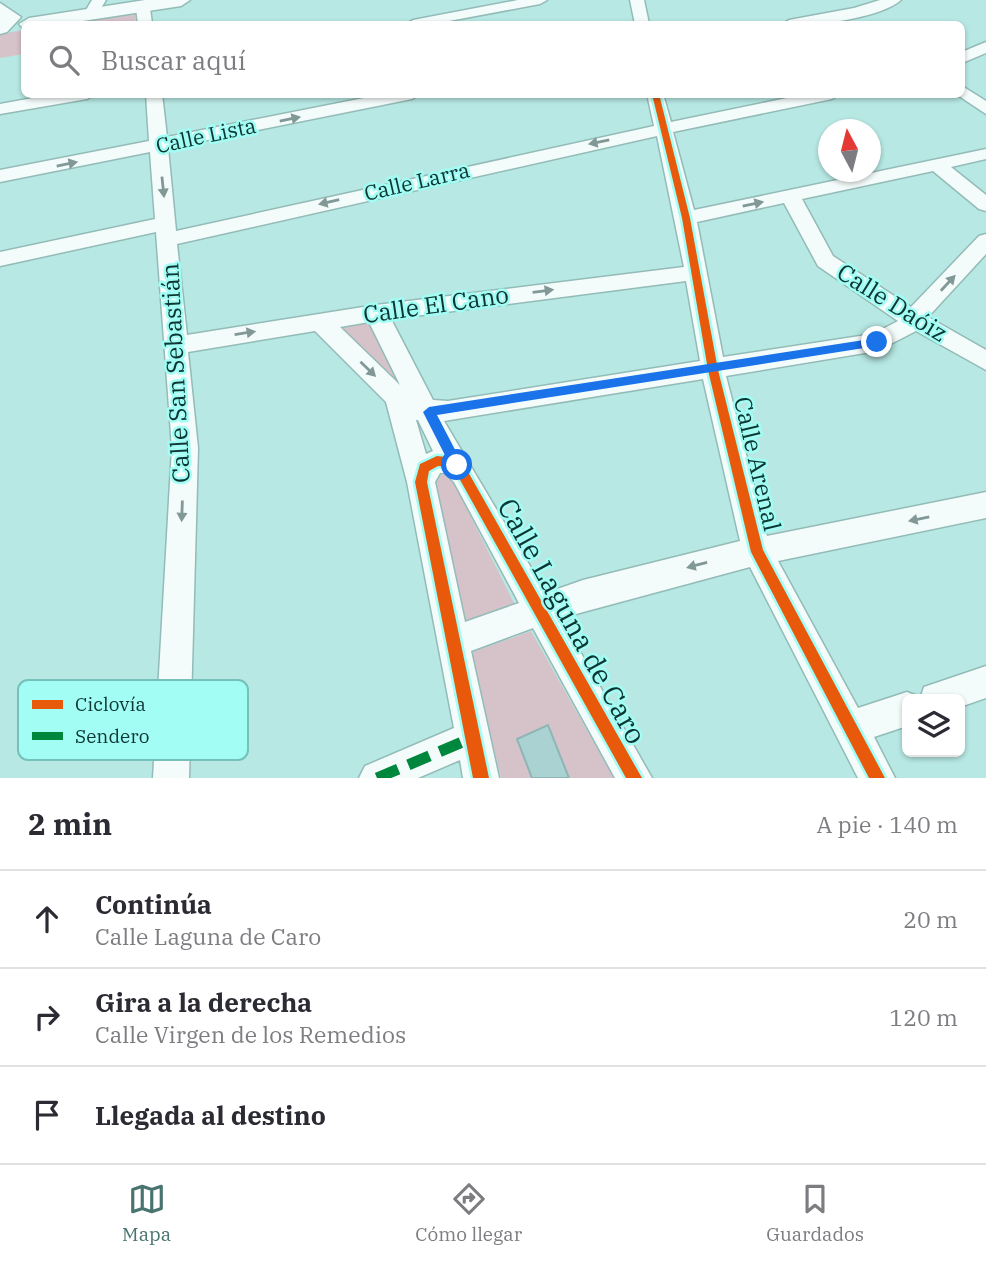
<!DOCTYPE html>
<html lang="es">
<meta charset="utf-8">
<style>
:root{--surface:#fff;--page:#f7f7f7;--text:#2b2b33;--muted:#7c7c81;--line:#e1e1e2;--accent:#487470}
body{margin:0;font-family:"IBM Plex Serif",serif;background:var(--page);color:var(--text)}
.controls{position:absolute;right:21px;bottom:21px;display:grid;overflow:hidden;border-radius:10px;box-shadow:0 2px 5px #0004}
.controls button{width:63px;height:63px;display:grid;place-items:center;padding:0;border:0;border-bottom:2px solid var(--line);background:var(--surface);color:var(--text);font:35px sans-serif}
.compass{position:absolute;left:818px;top:119px;width:63px;height:63px;border-radius:50%;background:var(--surface);box-shadow:0 2px 5px #0004;rotate:353deg}
.stop{position:absolute;width:21px;height:21px;margin:-16px;border:5px solid #1a73e8;border-radius:50%;background:#fff}
.stop.end{background:#1a73e8;border-color:#fff;box-shadow:0 2px 7px #0008}
.list{margin:0;padding:0;list-style:none}
h2{display:flex;justify-content:space-between;align-items:center;height:91px;margin:0;padding:0 28px;font-size:30px}
h2 small{font-size:23px;font-weight:400;color:var(--muted)}
.list li{display:grid;grid-template-columns:46px 1fr auto;gap:21px;align-items:center;box-sizing:border-box;height:98px;padding:0 28px;border-top:2px solid var(--line)}
.list b{display:block;font-size:26px;white-space:nowrap}
.list p{margin:0;font-size:23px;white-space:nowrap;color:var(--muted)}
.list em{font-size:23px;font-style:normal;color:var(--muted)}
.icon{flex:none;width:38px;height:38px;fill:none;stroke:currentColor;stroke-width:2;stroke-linecap:round;stroke-linejoin:round}
.map{position:relative;flex:none;width:986px;height:778px;overflow:hidden}
.search{position:absolute;background:var(--surface);box-shadow:0 2px 5px #0004;left:21px;right:21px;top:21px;height:77px;display:flex;align-items:center;gap:18px;box-sizing:border-box;padding:0 24px;border-radius:10px;color:var(--muted);font-size:26px}
.sheet{height:385px;background:var(--surface)}
nav{display:flex;justify-content:space-around;align-items:center;box-sizing:border-box;height:98px;border-top:2px solid var(--line);background:var(--surface);font-size:19px;color:var(--muted)}
nav a{display:grid;justify-items:center;gap:4px}
nav .on{color:var(--accent)}
.map>svg:first-child{display:block}
.green{fill:#d6c3c9}
.building{fill:#abd2d3;stroke:#8eb5b6;stroke-width:2}
.lines{fill:none;stroke-linecap:round;stroke-linejoin:round}
.street-casing{stroke:#93bbb7;stroke-width:3}
.secondary-casing{stroke:#93bbb7;stroke-width:3}
.street{fill:#f4fcfb;fill-rule:evenodd}
.secondary{fill:#f4fcfb;fill-rule:evenodd}
.quiet{stroke:#00873e;stroke-width:11;stroke-dasharray:23 11;stroke-linecap:butt}
.cycleway-casing{stroke:#a2fdf4;stroke-width:5}
.cycleway{fill:#e8590c;fill-rule:evenodd}
.oneway{fill:#809896}
.route{fill:#1a73e8}
.labels{text-anchor:middle;stroke-width:5;stroke-linejoin:round;paint-order:stroke}
.far-street-label{font-size:21px;fill:#0d3532;stroke:#a2fdf4}
.street-label{font-size:24px;fill:#0d3532;stroke:#a2fdf4}
.near-street-label{font-size:28px;fill:#0d3532;stroke:#a2fdf4}
.key{fill:#a2fdf4;stroke:#75c1ba;stroke-width:2}
.key-label{font-size:19px;fill:#0d3532}
</style>
<div class="map">
<svg width="986" height="778" viewBox="0 0 986 778">
<rect width="100%" height="100%" fill="#b7e8e3"/>
<path class="green" d="M135,13L136,24H53Z
M24,30V54L0,58V34Z
M371,320L413,398L335,325Z
M449,473L515,605L464,622L435,477Z
M531,631L614,778H501L470,653Z"/>
<path class="building" d="M548,725L569,778H532L517,739Z"/>
<g class="lines">
<defs>
<path id="street" d="M92,0H106L98,13L86,10Z
M518,0H547L540,4L433,24H406L413,20Z
M630,0H644L649,24H635Z
M880,0H901C880,19 809,27 782,24L789,20L854,8Z
M143,4L150,8L152,24H138L136,8Z
M986,42V53L962,63V52Z
M962,86L986,101V114L956,94H962Z
M55,94H95L87,99L0,114V104Z
M146,94H162L167,137L384,94H420L412,99L168,148L176,231L654,126L647,94H663L671,122L806,94H840L832,99L673,132L694,210L986,149V159L951,167L986,195V211L979,209L933,171L802,199L833,256L911,307L979,236L986,234V254L928,317L986,350V370L916,331L877,351L726,376L767,536L986,492V518L778,561L858,708L907,692L919,697L907,699V726L874,737L895,778H858L750,567L561,618L652,778H615L533,628L471,651L499,778H463L460,760L418,778H359L365,766L454,728L407,482L386,402L315,331L188,352L198,448L189,778H153L172,448L156,232L0,266V252L155,219L150,152L0,182V170L149,141ZM657,136L684,267L376,305L187,335L177,244ZM784,203L818,266L898,321L873,334L723,357L697,222ZM686,281L700,361L448,401L433,400L391,319ZM369,322L400,385L340,327ZM703,379L740,541L583,580L546,593L444,421ZM416,420H418L433,451L426,454ZM440,473H445L454,482L519,603L465,622L435,482Z
M986,666V698L960,707V699H920L924,687Z"/>
<path id="secondary" d="M145,0H190L181,6L63,24H24V29L19,24L29,18Z
M0,3L21,17L7,32L0,34Z"/>
</defs>
<use href="#street" class="street-casing"/>
<use href="#secondary" class="secondary-casing"/>
<use href="#street" class="street"/>
<use href="#secondary" class="secondary"/>
<path class="quiet" d="M377,778L472,738"/>
<defs>
<path id="cycleway" d="M652,94H659L690,218L718,370L763,550L885,778H869L751,552L708,370L682,218Z
M437,456L456,458L467,470L642,778H626L459,478L449,467L438,466L429,471L427,482L489,778H473L415,482L420,464Z"/>
</defs>
<use href="#cycleway" class="cycleway-casing"/>
<use href="#cycleway" class="cycleway"/>
</g>
<defs><path id="oneway-solid" d="M-6-.8H1V-3.2L6.5 0L1 3.2V.8H-6Z" transform="scale(1.75)"/></defs>
<g class="oneway">
<use href="#oneway-solid" transform="translate(290 119) rotate(-12)"/>
<use href="#oneway-solid" transform="translate(599 142) rotate(168)"/>
<use href="#oneway-solid" transform="translate(67 164) rotate(-11)"/>
<use href="#oneway-solid" transform="translate(163 187) rotate(84)"/>
<use href="#oneway-solid" transform="translate(329 202) rotate(167)"/>
<use href="#oneway-solid" transform="translate(753 204) rotate(-12)"/>
<use href="#oneway-solid" transform="translate(948 283) rotate(-47)"/>
<use href="#oneway-solid" transform="translate(543 291) rotate(-7)"/>
<use href="#oneway-solid" transform="translate(245 333) rotate(-9)"/>
<use href="#oneway-solid" transform="translate(368 369) rotate(44)"/>
<use href="#oneway-solid" transform="translate(182 511) rotate(92)"/>
<use href="#oneway-solid" transform="translate(919 519) rotate(168)"/>
<use href="#oneway-solid" transform="translate(697 565) rotate(165)"/>
</g>
<path class="route" d="M877,338L882,342L877,346L437,415L463,465L457,470L452,469L423,412L429,407Z"/>
<g class="labels">
<g class="far-street-label">
<text transform="translate(206 136) rotate(-12)" y="7">Calle Lista</text>
<text transform="translate(417 182) rotate(-13)" y="7">Calle Larra</text>
</g>
<g class="street-label">
<text transform="translate(892 303) rotate(32)" y="8">Calle Daóiz</text>
<text transform="translate(436 305) rotate(-8)" y="8">Calle El Cano</text>
<text transform="translate(176 373) rotate(-93)" y="8">Calle San Sebastián</text>
<text transform="translate(757 464) rotate(77)" y="8">Calle Arenal</text>
</g>
<g class="near-street-label">
<text transform="translate(572 621) rotate(61)" y="10">Calle Laguna de Caro</text>
</g>
</g>
<rect x="18" y="680" width="230" height="80" rx="10" class="key"/>
<rect x="32" y="700" width="31" height="9" fill="#e8590c"/>
<rect x="32" y="732" width="31" height="8" fill="#00873e"/>
<g class="key-label">
<text x="75" y="711">Ciclovía</text>
<text x="75" y="743">Sendero</text>
</g>
</svg>
<div class="controls">
<button><svg class="icon" aria-label="layers" viewBox="0 0 24 24"><path d="M12 4l9 5-9 5-9-5zM3 14l9 5 9-5"/></svg></button>
</div>
<svg class="compass" viewBox="-18 -18 36 36"><path d="M0-13l5 13h-10z" fill="#e53935"/><path d="M0 13l5-13h-10z" fill="#7c7c81"/></svg>
<div class="stop" style="left:457px;top:465px"></div>
<div class="stop end" style="left:877px;top:342px"></div>
<div class="search"><svg class="icon" aria-label="search" viewBox="0 0 24 24"><circle cx="10" cy="10" r="6"/><path d="M15 15l6 6"/></svg>Buscar aquí</div>
</div>
<section class="sheet">
<h2>2 min<small>A pie · 140 m</small></h2>
<ul class="list">
<li><svg class="icon" aria-label="ahead" viewBox="0 0 24 24"><path d="M12 20V5M6 11l6-6 6 6"/></svg><div><b>Continúa</b><p>Calle Laguna de Caro</p></div><em>20 m</em></li>
<li><svg class="icon" aria-label="right" viewBox="0 0 24 24"><path d="M7 20v-9h11M14 6l5 5-5 5"/></svg><div><b>Gira a la derecha</b><p>Calle Virgen de los Remedios</p></div><em>120 m</em></li>
<li><svg class="icon" aria-label="arrive" viewBox="0 0 24 24"><path d="M6 21V4h12l-3 4 3 4H6"/></svg><div><b>Llegada al destino</b></div></li>
</ul>
</section>
<nav>
<a class="on"><svg class="icon" aria-label="map" viewBox="0 0 24 24"><path d="M3 6l6-2 6 2 6-2v14l-6 2-6-2-6 2zM9 4v14M15 6v14"/></svg>Mapa</a>
<a><svg class="icon" aria-label="directions" viewBox="0 0 24 24"><path d="M12 3l9 9-9 9-9-9zM9 14v-3h6M13 9l2 2-2 2"/></svg>Cómo llegar</a>
<a><svg class="icon" aria-label="saved" viewBox="0 0 24 24"><path d="M7 4h10v16l-5-4-5 4z"/></svg>Guardados</a>
</nav>
